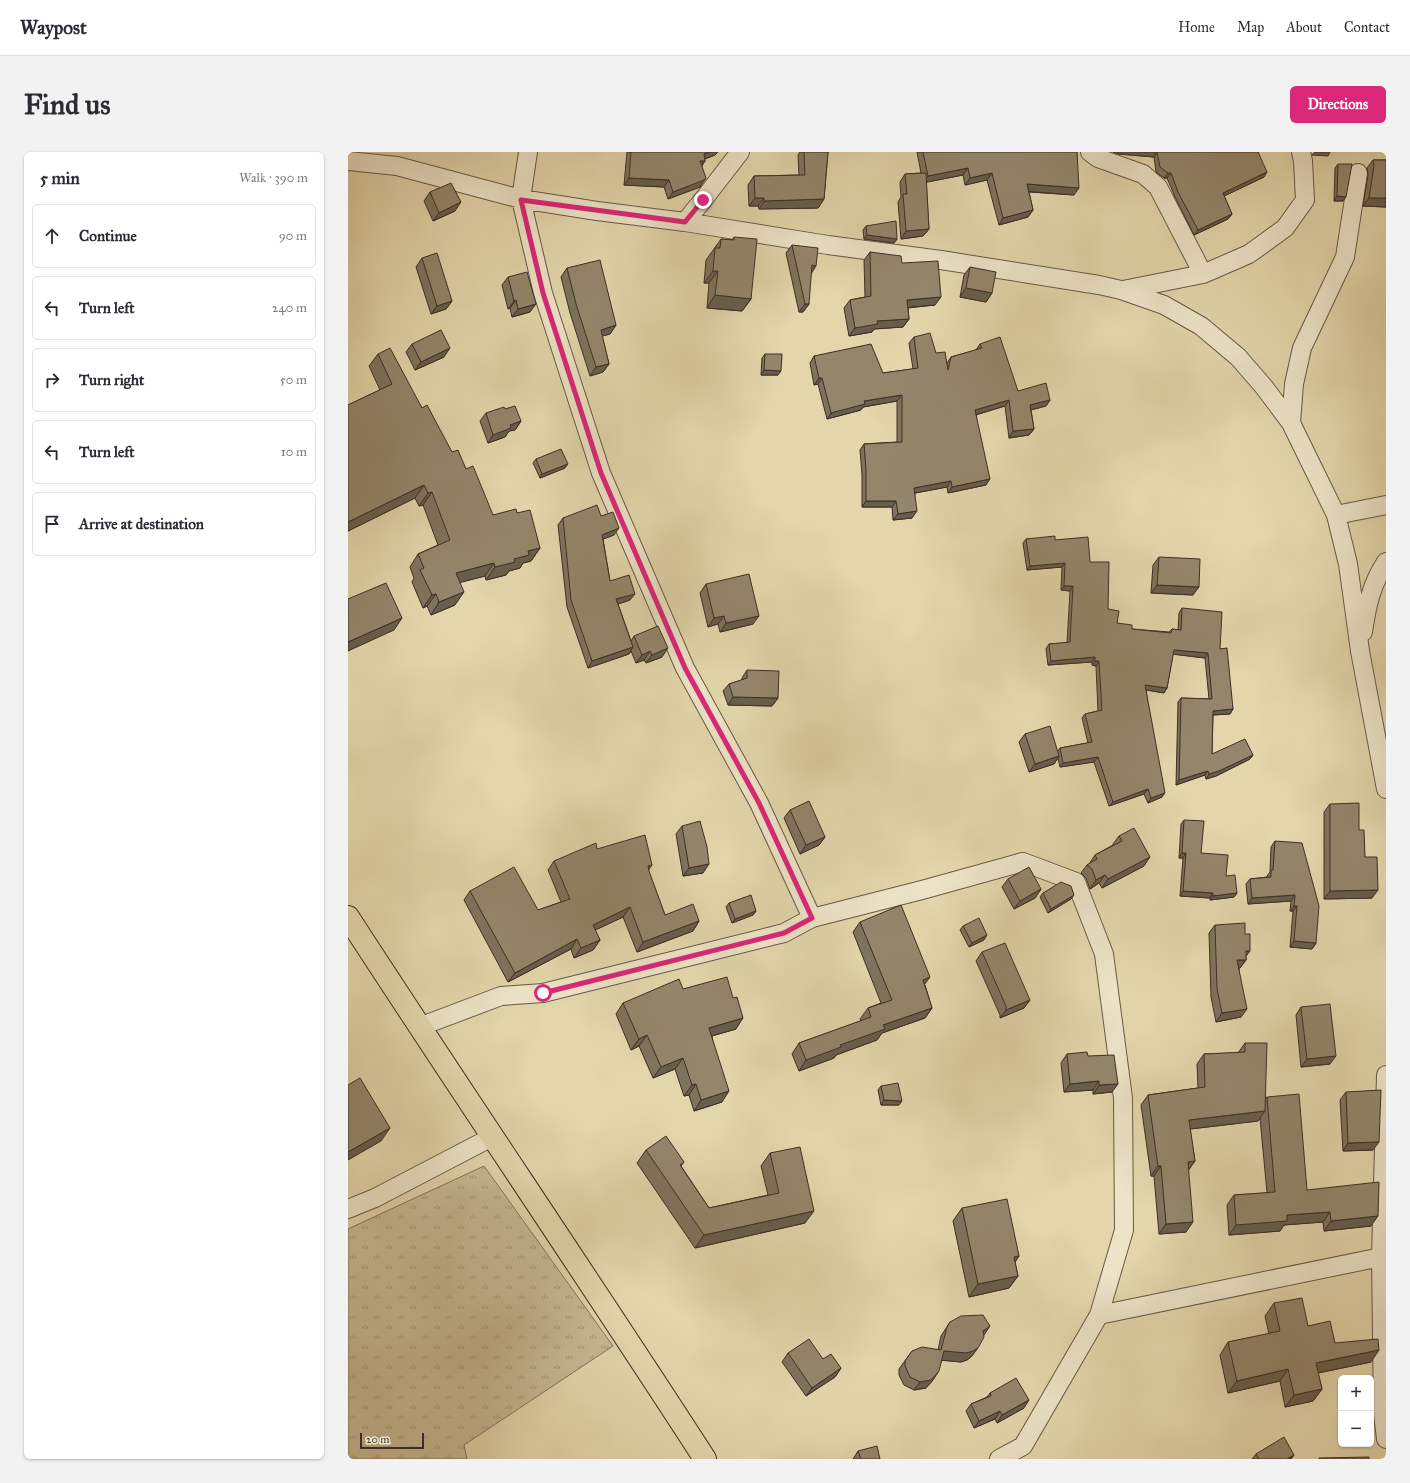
<!DOCTYPE html>
<meta charset="utf-8">
<style>
:root{--surface:#fff;--page:#f2f2f3;--text:#2b2b33;--muted:#7c7c81;--line:#e1e1e2;--accent:#db2777}
body{margin:0;font-family:"IM FELL Great Primer",serif;background:var(--page);color:var(--text)}
.controls{position:absolute;right:12px;bottom:12px;display:grid;overflow:hidden;border-radius:6px;box-shadow:0 1px 3px #0004}
.controls button{width:36px;height:36px;display:grid;place-items:center;padding:0;border:0;border-bottom:1px solid var(--line);background:var(--surface);color:var(--text);font:20px sans-serif}
.scale{position:absolute;left:12px;bottom:10px;width:64px;box-sizing:border-box;padding-left:4px;border:2px solid #3d2f26;border-top:0;font-size:11px;line-height:14px;white-space:nowrap;color:#3d2f26;-webkit-text-stroke:3px #ede4c8;paint-order:stroke}
.stop{position:absolute;width:12px;height:12px;margin:-9px;border:3px solid #db2777;border-radius:50%;background:#fff}
.stop.end{background:#db2777;border-color:#fff;box-shadow:0 1px 4px #0008}
.list{margin:0;padding:0;list-style:none}
h2{display:flex;justify-content:space-between;align-items:center;height:52px;margin:0;padding:0 16px;font-size:17px}
h2 small{font-size:13px;font-weight:400;color:var(--muted)}
.list li{display:grid;grid-template-columns:26px 1fr auto;gap:12px;align-items:center;box-sizing:border-box;height:64px;margin:0 8px 8px;padding:0 8px;border:1px solid var(--line);border-radius:6px}
.list b{display:block;font-size:15px;white-space:nowrap}
.list em{font-size:13px;font-style:normal;color:var(--muted)}
.icon{flex:none;width:22px;height:22px;fill:none;stroke:currentColor;stroke-width:2;stroke-linecap:round;stroke-linejoin:round}
.map{position:relative;flex:none;width:1038px;height:1307px;overflow:hidden;border-radius:6px}
header{display:flex;align-items:center;gap:24px;box-sizing:border-box;height:56px;padding:0 20px;background:var(--surface);border-bottom:1px solid var(--line)}
header strong{font-size:19px}
nav{display:flex;gap:22px;margin-inline-start:auto;font-size:14px}
.intro{display:flex;align-items:center;justify-content:space-between;box-sizing:border-box;height:96px;padding:0 24px}
h1{margin:0;font-size:28px}
.button{padding:10px 18px;border-radius:6px;background:var(--accent);color:#fff;font-size:14px;font-weight:700}
main{display:flex;gap:24px;padding:0 24px}
aside{flex:1;background:var(--surface);border-radius:6px;box-shadow:0 1px 3px #0004}
.map>svg:first-child{display:block}
.grass{fill:url(#grass-tufts);stroke:#82745d}
.lines{fill:none;stroke-linecap:round;stroke-linejoin:round}
.street-casing{stroke:#665947;stroke-width:20}
.highway-casing{stroke:#3d2f26;stroke-width:24}
.street{stroke:#ede4c8;stroke-width:18}
.highway{stroke:#e3d6ab;stroke-width:22}
.wall{fill:#7e735c;stroke:#3d2f26}
.shaded-wall{fill:#675e4b;stroke:#3d2f26}
.building{fill:#93866b;stroke:#3d2f26}
.route{stroke:#db2777;stroke-width:5}
</style>
<header>
<strong>Waypost</strong>
<nav><a>Home</a><a>Map</a><a>About</a><a>Contact</a></nav>
</header>
<div class="intro"><h1>Find us</h1><a class="button">Directions</a></div>
<main>
<aside>
<h2>5 min<small>Walk · 390 m</small></h2>
<ul class="list">
<li><svg class="icon" aria-label="ahead" viewBox="0 0 24 24"><path d="M12 20V5M6 11l6-6 6 6"/></svg><div><b>Continue</b></div><em>90 m</em></li>
<li><svg class="icon" aria-label="left" viewBox="0 0 24 24"><path d="M17 20v-9H6M10 6l-5 5 5 5"/></svg><div><b>Turn left</b></div><em>240 m</em></li>
<li><svg class="icon" aria-label="right" viewBox="0 0 24 24"><path d="M7 20v-9h11M14 6l5 5-5 5"/></svg><div><b>Turn right</b></div><em>50 m</em></li>
<li><svg class="icon" aria-label="left" viewBox="0 0 24 24"><path d="M17 20v-9H6M10 6l-5 5 5 5"/></svg><div><b>Turn left</b></div><em>10 m</em></li>
<li><svg class="icon" aria-label="arrive" viewBox="0 0 24 24"><path d="M6 21V4h12l-3 4 3 4H6"/></svg><div><b>Arrive at destination</b></div></li>
</ul>
</aside>
<div class="map">
<svg width="1038" height="1307" viewBox="0 0 1038 1307">
<defs>
<pattern id="grass-tufts" width="24" height="20" patternUnits="userSpaceOnUse"><rect width="24" height="20" fill="#c7ba94"/><path d="M3 7l-1-3M5 7V3M7 7l1-3M15 17l-1-3M17 17v-4M19 17l1-3" fill="none" stroke="#a39879"/></pattern>
</defs>
<rect width="100%" height="100%" fill="#e3d6ab"/>
<filter id="stains"><feTurbulence type="fractalNoise" baseFrequency=".005" numOctaves="4"/><feColorMatrix values="0 0 0 0 .2 0 0 0 0 .09 0 0 0 0 .02 0 0 0 .5 -.17"/></filter>
<radialGradient id="worn" r=".72"><stop offset=".6" stop-color="#630" stop-opacity="0"/><stop offset="1" stop-color="#630" stop-opacity=".3"/></radialGradient>
<path class="grass" d="M136,1014L265,1194L116,1293L119,1307H0V1077Z"/>
<g class="lines">
<defs>
<path id="street" d="M180,0L173,47L195,141L253,321L337,516L411,651L464,766
M742,0L750,6L795,22L810,35L855,122
M0,9L49,14L173,47L249,59L337,70L480,93L593,108L751,133L773,138L816,153L853,174L890,205L916,235L943,271L988,363L1000,412L1012,499L1038,637
M337,70L355,48L392,0
M775,138L855,122L901,102L937,76L957,48L955,9L953,0
M943,271L946,232L954,196L997,105L1010,21
M988,363L1038,353
M1015,480C1019,453 1023,433 1038,410
M71,875L153,844L195,841L436,781L464,766L574,738L675,710L728,730L756,802L775,946L776,1078L751,1163L675,1294L651,1307
M1038,923L1033,1105L1035,1262L1038,1287
M0,1057L27,1046L144,985
M751,1163L1033,1105"/>
<path id="highway" d="M0,765C118,947 240,1126 357,1307"/>
</defs>
<use href="#street" class="street-casing"/>
<use href="#highway" class="highway-casing"/>
<use href="#street" class="street"/>
<use href="#highway" class="highway"/>
</g>
<path class="wall" d="M279,0H370L367,3L357,7V9L354,14L352,35L320,47L316,35L276,33Z
M452,0H480L476,47L470,56L411,57L410,54H401L400,33L406,24L451,23L450,3Z
M569,0H729L726,43L681,40L685,58L680,65L651,73L639,28L617,33L615,23L578,30L581,77L575,84L553,87L550,50L553,45L552,30L557,22L573,21Z
M765,0H910L916,25L876,44L884,62L880,67L846,83L827,45L819,26H816L808,20L806,5L771,2Z
M1025,8H1038V55L1015,54L1020,23L1019,16Z
M990,12L995,49H986L987,16Z
M82,40L107,59L85,69L76,49Z
M518,74L549,87L546,91L516,87L515,78Z
M386,85L403,147L394,159L359,156L361,131H356L358,108L373,87L384,88Z
M444,93L461,152L455,160H451L438,101Z
M522,100L554,111L587,153L560,156L561,167L555,175L526,177L524,180L501,184L496,156L502,148L517,145L516,108Z
M74,106L104,149L98,157L83,162L68,115Z
M622,115L644,141L638,150L612,145L616,123Z
M219,116L268,173L262,182L254,184L261,212L255,220L242,224L222,161L213,125Z
M160,125L182,160L164,165L162,156L160,157L154,133Z
M566,185L588,201L599,211L603,205L628,198L632,192L670,239L702,248L698,254L683,258L686,277L681,283L661,286L657,254L628,263L638,333L600,341L599,335L567,341L564,366L545,368L544,355H514V323L512,298L516,292L549,290V249L515,255L513,258L479,267L470,232L466,233L462,211L466,204L535,221L565,217L561,191Z
M64,192L96,205L67,218L58,200Z
M30,202L74,256L104,300L118,317L145,363L169,361L192,396L183,409L175,411L172,416L161,419L158,423L138,428L137,424L112,430L107,453L83,463L79,454L75,456L64,430L66,426L62,415L70,402L90,393L75,353L71,354L67,346L0,379V253L32,238L21,214Z
M417,202L430,223H413L414,206Z
M138,261L173,269L167,278L161,279L157,285L140,291L132,269Z
M188,307L217,316L192,326L185,311Z
M253,364L266,383L255,387L262,429L282,448L270,452L283,489L286,484L314,505L298,511L296,508L288,511L283,499L281,502L240,516L219,455L210,373L215,366Z
M678,387L707,388L742,410L760,457L769,471L784,477L821,480L824,477L830,478L831,461L834,456L872,497L885,557L882,562L865,563L864,602L905,603L902,607L868,624L858,627L857,623L828,633L830,550L833,546L861,547L857,506L825,502L819,536L816,541L798,538L814,645L800,651L796,642L761,654L746,610L712,615L710,606L706,612L681,620L671,590L677,582L710,599L712,596L740,591L734,566L737,562L750,559L748,514L744,513V510L700,513L698,497L701,492L719,491L722,439L713,438L714,415L679,418L675,391Z
M811,405L845,443L803,441L805,413Z
M358,432L405,472L372,480L370,472L360,475L352,441Z
M399,518L430,546L424,554L380,553L375,539L381,532L394,528V526Z
M982,652L1011,678L1017,705L1024,746L976,747V660Z
M442,658L477,685L471,693L452,702L436,666Z
M836,668L853,701L878,724L889,741L886,745L862,748V746L832,744L835,706H831L833,672Z
M334,674L355,721L335,724L328,682Z
M771,684L796,714L754,736L751,731L742,737L738,726L733,721L739,713L741,712L747,703L765,693V692Z
M927,689L968,791L964,797L942,795L945,759H942L943,749L900,752L898,732L902,727L919,725V724L922,720L923,695Z
M249,697L300,718L317,763L351,769L345,779L289,800L275,765L247,778L252,788L245,798L226,806L223,797L160,830L116,748L122,739L190,758L213,750L200,718L206,709Z
M660,727L693,737L687,746L666,757L654,735Z
M695,741L723,747L700,761L692,745Z
M381,751L408,759L405,763L384,771L378,755Z
M512,770L577,833L584,856L577,866L534,881L529,888L488,903L486,906L451,919L444,902L451,891L513,869L512,867L520,856L533,851L505,780Z
M867,773L898,805V808L892,816H891L893,865L868,870L863,845L861,781Z
M615,774L636,788L621,795L612,778Z
M634,800L682,848L676,856L652,866V863L628,809Z
M335,837L388,877L364,884L374,950L346,959L341,943L336,944L327,917L305,926L291,894L283,898L268,862L275,851Z
M953,855L982,912L953,915L948,863Z
M897,891L918,946L919,945L959,1038L1023,1074L976,1079L975,1070L936,1073L932,1079L881,1083L879,1053L886,1043L919,1041L912,966L910,969L842,977L847,1009L840,1018L838,1080L811,1082L806,1024H803L793,953L800,943L850,936L849,912L856,902L890,901Z
M719,902L740,904L764,940L745,942V938L716,940L713,911Z
M533,934L551,953H533L530,938Z
M998,940L1025,998L995,999L992,948Z
M298,998L336,1010L333,1014L361,1056L420,1043L413,1014L422,1001L457,1071L347,1096L289,1011Z
M614,1056L671,1104L667,1110L670,1124L661,1136L621,1145L605,1069Z
M926,1151L987,1191L1023,1210L970,1221L974,1237L965,1249L937,1255L932,1229L880,1241L872,1203L880,1190L921,1182L917,1164Z
M602,1170L636,1183L624,1204L619,1208L613,1210L594,1208L585,1228L578,1236L566,1238L556,1233L551,1223V1217L564,1199L590,1198L593,1184Z
M440,1201L475,1207L493,1216L487,1225L458,1244L434,1210Z
M642,1241L676,1256L649,1271L647,1267L626,1276L618,1259L623,1252L639,1245Z
M510,1299L532,1307H505Z
M908,1302L946,1303L943,1307H904Z"/>
<path class="shaded-wall" d="M362,0H370L367,3L351,9L356,2Z
M765,0H809L806,5L771,2Z
M967,0H982L980,4L964,3Z
M352,9H357L352,16Z
M620,16L615,23L575,31L580,24Z
M919,20L916,25L872,46L875,41Z
M644,21L639,28L617,33L622,26Z
M820,21H823L819,26H816Z
M281,26L321,28L316,35L276,33Z
M358,26L352,35L320,47L325,40Z
M679,32L731,36L726,43L674,39Z
M989,44L998,45L995,49H986Z
M407,46H416L410,54H401Z
M1021,46H1038V55L1015,54Z
M476,47L470,56L411,57L416,49Z
M113,50L107,59L85,69L91,61Z
M685,58L680,65L651,73L655,66Z
M884,62L880,67L846,83L850,78Z
M581,77L575,84L553,87L558,79Z
M519,83L549,87L546,91L516,87Z
M464,113L468,114L463,122Z
M365,119H370L361,131H356Z
M618,136L644,141L638,150L612,145Z
M367,143L403,147L394,159L359,156Z
M593,145L587,153L553,156L559,148Z
M168,148L162,156L160,157L166,149Z
M104,149L98,157L83,162L89,154Z
M188,152L182,160L164,165L170,157Z
M457,152H461L455,160H451Z
M561,167L555,175L526,177L524,180L501,184L507,176L529,169Z
M268,173L262,182L247,186L253,178Z
M102,196L96,205L67,218L73,210Z
M261,212L255,220L242,224L248,215Z
M416,218L433,219L430,223H413Z
M471,226H474L470,232L466,233Z
M554,243L549,249L515,255L513,258L479,267L483,261L516,249Z
M661,248L657,254L623,264L627,258Z
M702,248L698,254L678,259L682,253Z
M173,269L167,278L161,279L157,285L140,291L145,283L162,273Z
M686,277L681,283L661,286L665,279Z
M220,312L217,316L192,326L194,322Z
M642,327L638,333L600,341L604,335Z
M603,329L599,335L562,342L566,336Z
M76,333L67,346L0,379V370Z
M84,340L75,353L71,354L80,341Z
M518,349H548L544,355H514Z
M569,359L564,366L545,368L550,362Z
M271,376L266,383L250,389L254,383Z
M192,396L183,409L175,411L172,416L161,419L158,423L138,428L147,415L166,407L180,399Z
M146,411L137,424L99,434L108,421Z
M717,411L714,415L679,418L682,414Z
M809,433L851,435L845,443L803,441Z
M716,434H725L722,439L713,438Z
M116,440L107,453L83,463L91,450Z
M88,442L79,454L75,456L84,443Z
M287,442L282,448L264,454L268,447Z
M376,464L370,472L360,475L366,466Z
M411,464L405,472L372,480L378,471Z
M54,466L46,478L0,499V490Z
M285,495L281,502L240,516L244,509Z
M320,496L314,505L298,511L304,503Z
M826,498L860,501L857,506L823,502Z
M302,499L296,508L288,511L294,503Z
M747,505L744,510L700,513L703,509Z
M747,509H751L748,514L744,513Z
M797,533L819,536L816,541L794,537Z
M385,545L430,546L424,554L380,553Z
M885,557L882,562L862,563L865,559Z
M905,603L902,607L868,624L858,627L861,622Z
M711,604L706,612L681,620L687,612Z
M750,605L746,610L712,615L715,611Z
M860,619L857,623L828,633L831,628Z
M800,637L796,642L761,654L765,650Z
M817,641L814,645L800,651L803,646Z
M477,685L471,693L452,702L458,693Z
M834,701H838L835,706H831Z
M802,705L796,714L754,736L760,727Z
M361,712L355,721L335,724L341,716Z
M304,713L297,723L300,714Z
M757,723L751,731L742,737L748,728Z
M693,737L687,746L666,757L672,749Z
M1030,738L1024,746L976,747L982,739Z
M835,739L865,741L862,746L832,744Z
M889,741L886,745L862,748L865,744Z
M726,743L723,747L700,761L703,757Z
M947,743L943,749L900,752L904,746Z
M946,754H949L945,759H942Z
M282,755L275,765L239,782L245,773Z
M408,759L405,763L384,771L387,767Z
M351,769L345,779L289,800L295,790Z
M639,783L636,788L621,795L624,791Z
M229,787L223,797L160,830L167,821Z
M252,788L245,798L226,806L233,796Z
M946,789L968,791L964,797L942,795Z
M898,799H902L896,807Z
M889,808H898L892,816L883,817Z
M582,825L574,836L575,828Z
M682,848L676,856L652,866L658,858Z
M584,856L577,866L534,881L529,888L488,903L486,906L451,919L458,908L535,873Z
M899,857L893,865L868,870L874,861Z
M395,866L388,877L353,887L361,876Z
M299,883L291,894L283,898L291,887Z
M988,904L982,912L953,915L959,907Z
M335,906L327,917L305,926L313,915Z
M751,929L745,938L716,940L722,932Z
M348,932L341,943L336,944L344,933Z
M770,932L764,940L745,942L751,933Z
M381,939L374,950L346,959L353,948Z
M536,948L554,949L551,953H533Z
M917,959L910,969L834,978L841,968Z
M42,976L33,989L0,1008V1000Z
M1031,990L1025,998L995,999L1000,991Z
M847,1009L840,1019V1010Z
M810,1014H813L806,1024H803Z
M466,1059L457,1071L347,1096L356,1083Z
M982,1060L975,1070L936,1073L932,1079L881,1083L888,1073L939,1063Z
M1030,1064L1023,1074L976,1079L983,1069Z
M845,1070L838,1080L811,1082L818,1072Z
M671,1104L662,1117L666,1105Z
M670,1124L661,1136L621,1145L630,1132Z
M642,1174L636,1183L629,1187L635,1179Z
M630,1196L624,1204L619,1208L613,1210L590,1208L596,1199Z
M1031,1198L1023,1210L960,1223L968,1211Z
M493,1216L487,1225L458,1244L464,1236Z
M940,1217L932,1229L880,1241L889,1229Z
M591,1219L585,1228L578,1236L566,1238L572,1230Z
M974,1237L965,1249L937,1255L946,1243Z
M681,1248L676,1256L649,1271L654,1263Z
M652,1259L647,1267L626,1276L631,1269Z
M946,1303L943,1307H939Z"/>
<path class="building" d="M283,0H362L356,2L357,9H352L358,26L356,28L325,40L321,28L281,26Z
M456,0H480L476,47L416,49V46H407L406,24L457,23Z
M575,0H729L731,36L679,32L685,58L655,66L644,21L622,26L620,16L580,24Z
M806,0H910L919,20L875,41L884,62L850,78L830,40L823,21H820L812,15L809,0Z
M1025,8H1038V46H1021L1026,14Z
M990,12H1004L998,45L989,44Z
M578,21L581,77L558,79L555,42H559L557,22Z
M103,31L113,50L91,61L82,40Z
M548,69L549,87L519,83L518,74Z
M386,85L409,87L403,147L367,143L370,119H365L367,96H372L373,87L386,88Z
M444,93L470,96L468,114L464,113L461,152H457Z
M522,100L553,104L554,111L590,109L593,145L559,148L561,167L529,169L530,172L507,176L502,148L523,144Z
M89,101L104,149L89,154L74,106Z
M252,108L268,173L253,178L261,212L248,215L228,152L219,116Z
M622,115L648,120L644,141L618,136Z
M179,120L188,152L170,157L168,148L166,149L160,125Z
M93,178L102,196L73,210L64,192Z
M582,181L588,201L597,200L600,218L603,205L634,196L632,192L652,185L670,239L698,231L702,248L682,253L686,277L665,279L661,248L627,258L642,327L604,335L603,329L566,336L569,359L550,362L548,349H518V317L516,292L554,290V243L516,249L517,252L483,261L474,226H471L466,204L523,192L535,221L570,216L566,185Z
M42,196L74,256L79,253L104,300L110,298L118,317L125,314L145,363L168,357L169,361L182,358L192,396L180,399L181,403L166,407L167,410L147,415L146,411L108,421L116,440L91,450L88,442L84,443L72,418L76,416L70,402L102,388L84,340L80,341L76,333L0,370V253L44,232L30,202Z
M417,202H434L433,219L416,218Z
M167,254L173,269L162,273L163,276L145,283L138,261L156,255L157,257Z
M213,297L220,312L194,322L188,307Z
M249,353L253,364L265,360L271,376L254,383L262,429L281,423L287,442L268,447L285,495L244,509L223,448L215,366Z
M707,384V388L740,385L742,410H761L760,457L771,459L769,471L784,473V477L823,481L824,477L833,478L834,456L874,460L872,497L879,496L885,557L865,559L864,602L897,587L905,603L871,619L861,622L860,619L831,628L833,546L864,547L860,501L826,498L819,536L797,533L817,641L803,646L800,637L765,650L750,605L715,611L712,596L744,590L737,562L754,558L751,509H747V505L703,509L701,492L722,490L725,434H716L717,411L682,414L678,387Z
M811,405L852,407L851,435L809,433Z
M401,422L411,464L378,471L376,464L366,466L358,432Z
M38,431L54,466L0,490V447Z
M310,474L320,496L304,503L302,499L294,503L286,484Z
M399,518L431,519L430,546L385,545L381,532L399,526Z
M702,574L711,604L687,612L677,582Z
M461,649L477,685L458,693L442,658Z
M1011,651V678H1016L1017,705H1029L1030,738L982,739V652Z
M836,668L856,669L853,701L880,703L878,724L887,723L889,741L865,744V741L835,739L838,701H834Z
M352,669L359,695L361,712L341,716L334,674Z
M786,676L802,705L760,727L757,723L748,728L744,717L739,713L749,707L747,703L774,689L771,684Z
M297,683L304,713L300,714L301,719L317,763L345,752L351,769L295,790L282,755L245,773L252,788L233,796L229,787L167,821L122,739L166,715L190,758L222,747L206,709L248,691L249,697Z
M927,689L954,691L971,754L968,791L946,789L949,754H946L947,743L904,746L902,727L923,725V718H925Z
M681,715L693,737L672,749L660,727Z
M713,730L723,734L726,743L703,757L695,741Z
M403,743L408,759L387,767L381,751Z
M553,753L582,825L575,828L584,856L535,873L537,877L492,893L493,895L458,908L451,891L523,865L520,856L544,848L512,770Z
M631,766L639,783L624,791L615,774Z
M897,771V782H902V799H898V808H889L899,857L874,861L869,837L867,773Z
M657,791L682,848L658,858V854L634,800Z
M379,825L385,846L389,845L395,866L361,876L381,939L353,948L348,932L344,933L335,906L313,915L299,883L291,887L275,851L331,827L335,837Z
M982,852L988,904L959,907L953,855Z
M897,891H919L917,959L841,968L847,1009L840,1010L845,1070L818,1072L813,1014H810L800,943L857,935L856,902L897,900Z
M739,900L740,904L766,903L770,932L751,933V929L722,932L719,902Z
M12,926L42,976L0,1000V933Z
M550,931L554,949L536,948L533,934Z
M1033,938L1031,990L1000,991L998,940Z
M951,942L959,1038L1031,1030L1030,1064L983,1069L982,1060L939,1063V1069L888,1073L886,1043L927,1040L919,945Z
M318,984L336,1010L332,1013L361,1056L431,1041L422,1001L452,995L466,1059L356,1083L298,998Z
M659,1047L671,1104L666,1105L670,1124L630,1132L614,1056Z
M954,1146L960,1174L982,1169L987,1191L1030,1187L1031,1198L968,1211L974,1237L946,1243L940,1217L889,1229L880,1190L932,1179L926,1151Z
M635,1163L642,1174L635,1179L636,1185L630,1196L625,1199L618,1201L596,1199L591,1219L583,1228L572,1230L562,1225L557,1214V1209L564,1199L574,1195L593,1198L599,1175L602,1170L613,1164Z
M461,1187L475,1207L483,1202L493,1216L464,1236L440,1201Z
M668,1226L681,1248L654,1263L652,1259L631,1269L623,1252L643,1244L642,1241Z
M936,1285L946,1303L939,1307H911L908,1302Z
M529,1294L532,1307H513L510,1299Z
M1021,1305V1307H971V1306Z"/>
<g class="lines">
<path class="route" d="M195,841L436,781L464,766L411,651L337,516L253,321L195,141L173,48L337,70L355,48"/>
</g>
<rect width="100%" height="100%" filter="url(#stains)"/>
<rect width="100%" height="100%" fill="url(#worn)"/>
</svg>
<div class="controls">
<button>+</button>
<button>−</button>
</div>
<div class="scale">20 m</div>
<div class="stop" style="left:195px;top:841px"></div>
<div class="stop end" style="left:355px;top:48px"></div>
</div>
</main>
